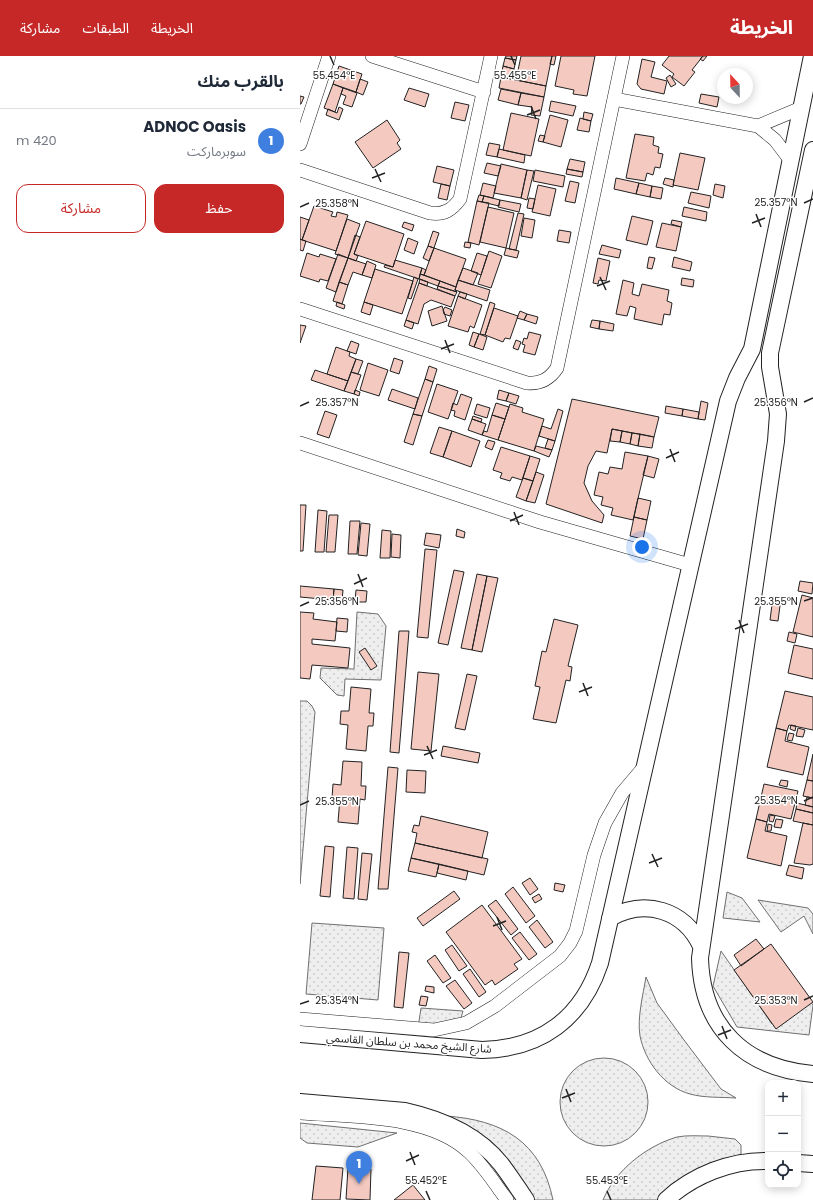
<!DOCTYPE html>
<html lang="ar">
<meta charset="utf-8">
<style>
:root{--surface:#fff;--page:#f2f2f3;--text:#1f2937;--muted:#747a83;--line:#e0e1e3;--accent:#c62828}
body{margin:0;font-family:Poppins,"Noto Sans Arabic",sans-serif;background:var(--page);color:var(--text);direction:rtl}
.controls{position:absolute;right:12px;bottom:12px;display:grid;overflow:hidden;border-radius:8px;box-shadow:0 2px 10px #0003}
.controls button{width:36px;height:36px;display:grid;place-items:center;padding:0;border:0;border-bottom:1px solid var(--line);background:var(--surface);color:var(--text);font:20px sans-serif}
.compass{position:absolute;left:417px;top:12px;width:36px;height:36px;border-radius:50%;background:var(--surface);box-shadow:0 2px 10px #0003;rotate:338deg}
.you{position:absolute;left:342px;top:491px;width:14px;height:14px;margin:-10px;border:3px solid #fff;border-radius:50%;background:#1a73e8;box-shadow:0 0 0 6px #1a73e833}
.badge{display:grid;place-items:center;width:26px;height:26px;border-radius:50%;background:var(--accent);color:#fff;font-size:13px;font-weight:700}
.pin{position:absolute;translate:-50% -33px;filter:drop-shadow(0 1px 2px #0008)}
.pin::after{content:'';position:absolute;top:21px;width:14px;height:12px;background:inherit;clip-path:polygon(0 0,100% 0,50% 100%)}
.list{margin:0;padding:0;list-style:none}
h2{display:flex;justify-content:space-between;align-items:center;height:52px;margin:0;padding:0 16px;font-size:17px}
h2 small{font-size:13px;font-weight:400;color:var(--muted)}
.list li{display:grid;grid-template-columns:26px 1fr auto;gap:12px;align-items:center;box-sizing:border-box;height:64px;padding:0 16px;border-top:1px solid var(--line)}
.list b{display:block;font-size:15px;white-space:nowrap}
.list p{margin:0;font-size:13px;white-space:nowrap;color:var(--muted)}
.list em{font-size:13px;font-style:normal;color:var(--muted)}
.actions{display:flex;gap:8px;padding:12px 16px}
.actions a{flex:1;padding:9px 0;border:1px solid var(--accent);border-radius:12px;text-align:center;font-size:14px;color:var(--accent)}
.actions .main{background:var(--accent);color:#fff}
.icon{flex:none;width:22px;height:22px;fill:none;stroke:currentColor;stroke-width:2;stroke-linecap:round;stroke-linejoin:round}
.map{position:relative;flex:none;width:513px;height:1144px;overflow:hidden;direction:ltr}
header{display:flex;align-items:center;gap:24px;box-sizing:border-box;height:56px;padding:0 20px;background:var(--accent);color:#fff}
header strong{font-size:19px}
nav{display:flex;gap:22px;margin-inline-start:auto;font-size:14px}
main{display:flex}
aside{flex:1;background:var(--surface)}
.map>svg:first-child{display:block}
.grass{fill:url(#grass-dots);stroke:#6f6f6f}
.building{fill:#f3c9c0;stroke:#222}
.lines{fill:none;stroke-linecap:round;stroke-linejoin:round}
.minor-casing{stroke:#222;stroke-width:14}
.major-casing{stroke:#222;stroke-width:18}
.minor{stroke:#fff;stroke-width:13}
.major{stroke:#fff;stroke-width:16}
.ticks{fill:none;stroke:#222;stroke-width:1.5}
.labels{text-anchor:middle;stroke-width:3;stroke-linejoin:round;paint-order:stroke}
.street-label{font-size:11px;fill:#222;stroke:#fff}
.ticks-label{font-size:10px;text-anchor:middle;fill:#222;stroke:#fff;stroke-width:3;stroke-linejoin:round;paint-order:stroke}
</style>
<header>
<strong>الخريطة</strong>
<nav><a>الخريطة</a><a>الطبقات</a><a>مشاركة</a></nav>
</header>
<main>
<div class="map">
<svg width="513" height="1144" viewBox="0 0 513 1144">
<defs>
<pattern id="grass-dots" width="8" height="8" patternUnits="userSpaceOnUse"><rect width="8" height="8" fill="#eee"/><path d="M2 2h.1M6 6h.1" fill="none" stroke="#ccc" stroke-width="1.8" stroke-linecap="round"/></pattern>
</defs>
<rect width="100%" height="100%" fill="#fff"/>
<path class="grass" d="M57,556L78,558L86,570L81,624L45,623L44,640L37,639L20,622L21,612L54,613Z
M0,645H7L12,650L15,656L0,828Z
M427,836L442,842L460,866L423,862Z
M458,844L508,852L513,858V878L504,860L481,876Z
M12,867L84,872L78,944L6,938Z
M421,895L472,968L508,942L513,949L509,979L437,971L413,930Z
M346,921L357,947L384,984L421,1033L436,1042C421,1041 404,1042 390,1038C364,1031 345,1005 340,980C337,962 343,939 346,921Z
M121,952L163,955L160,965L118,972Z
M260 1046a44 44 0 1 1 88 0a44 44 0 1 1-88 0Z
M146,1060C202,1064 241,1085 253,1144H231Z
M0,1067L97,1077L58,1091L7,1087L0,1082Z
M408,1080L435,1083L441,1089V1098L427,1103L359,1144H303C315,1115 346,1090 377,1081C387,1079 399,1080 408,1080Z"/>
<path class="building" d="M206,0H217L216,4L205,2Z
M221,0H252L246,30L216,24Z
M252,0H256L254,9L250,8Z
M261,0H295L287,40L273,38L274,34L255,30Z
M369,0H403L392,14L395,16L384,30L372,21L374,18L362,9Z
M403,0H407L403,5L400,3Z
M205,2L216,4L214,13L203,10Z
M342,3L355,6L351,21L367,25L364,38L341,33L337,28Z
M39,10L62,18L56,36L33,28Z
M203,10L214,13L212,23L201,21Z
M370,19L376,28L371,31L366,22Z
M201,21L246,30L244,41L199,32Z
M60,23L68,26L63,39L56,36Z
M33,28L43,32L35,56L24,52Z
M43,32L57,37L52,51L43,48L46,40L41,38Z
M109,32L129,38L125,51L104,44Z
M201,33L221,37L218,49L198,44Z
M221,37L244,41L240,60L231,59L232,51L218,49Z
M401,38L419,41L417,51L399,47Z
M0,40L4,41L1,48H0Z
M251,45L276,50L273,60L249,55Z
M155,46L169,49L165,65L151,62Z
M39,51L43,53L39,64L26,59L28,53L37,57Z
M284,56L293,58L291,65L283,63Z
M211,57L239,63L231,100L203,94Z
M250,59L268,64L261,91L243,86Z
M280,62L291,65L289,76L277,74Z
M87,64L100,84L97,87L101,93L73,112L55,86Z
M335,78L354,81L353,89L359,91L358,97L363,98L360,112L355,111L353,119L347,117L345,125L326,122Z
M240,79L245,80L243,86L238,85Z
M189,87L200,89L197,101L186,99Z
M199,93L225,99L224,107L197,101Z
M380,97L405,102L398,134L373,129Z
M270,103L285,106L283,116L267,113Z
M187,107L201,110L198,120L184,117Z
M201,108L227,114L221,142L194,137Z
M137,110L154,114L150,130L133,126Z
M267,113L283,116L282,121L266,118Z
M227,114L234,115L227,144L221,142Z
M235,114L265,120L263,131L233,125Z
M316,122L339,127L336,138L314,133Z
M365,122L374,124L373,131L363,128Z
M270,125L279,127L275,147L265,145Z
M183,127L196,130L193,142L180,139Z
M339,127L352,130L350,141L336,138Z
M141,128L150,130L147,144L138,142Z
M415,128L425,130L423,142L413,139Z
M238,129L256,133L250,160L232,156Z
M352,130L363,132L361,143L350,141Z
M391,136L411,140L409,152L388,147Z
M179,139L184,140L182,146L177,145Z
M184,140L200,144L199,150L182,146Z
M229,142L235,143L233,153L227,152Z
M200,144L221,148L219,156L198,151Z
M177,145L189,147L179,189L168,186Z
M14,150L33,156L31,160L36,161L37,156L48,159L36,195L2,184Z
M188,151L214,157L206,192L180,186Z
M384,151L407,156L406,165L382,160Z
M218,157L224,158L216,194L209,193Z
M332,160L353,165L347,189L326,184Z
M0,161L9,164L2,184L0,183Z
M224,162L235,164L232,182L221,180Z
M47,163L60,168L48,202L35,198Z
M372,164L382,166L381,171L371,168Z
M66,165L104,178L93,211L54,198Z
M104,166L114,169L112,175L102,171Z
M362,167L381,171L376,195L356,191Z
M259,174L271,176L269,187L257,185Z
M133,175L139,177L134,192L128,190Z
M55,179L60,181L54,198L58,200L56,205L48,202Z
M108,182L118,186L114,198L104,194Z
M0,183L6,185L3,195L0,194Z
M165,186L171,187L170,192L164,191Z
M302,189L321,194L319,202L299,198Z
M128,190L134,192L129,205L123,202Z
M134,192L166,203L156,231L124,219Z
M206,192L219,195L217,202L204,199Z
M189,195L202,200L191,232L178,228Z
M7,197L19,201L20,198L36,203L28,225L20,223L19,226L0,220Z
M177,197L187,200L181,219L171,215Z
M38,198L48,202L36,236L26,232Z
M349,201L355,202L352,213L347,212Z
M374,201L392,206L390,215L372,211Z
M48,202L66,208L62,219L53,216L48,229L39,226Z
M298,202L310,205L306,225L299,224L298,228L293,227Z
M95,204L122,212L119,223L84,211L85,209L93,211Z
M67,205L76,209L72,222L62,219Z
M122,212L126,214L124,219L120,218Z
M163,212L178,217L173,229L158,224Z
M75,213L113,225L102,258L64,246Z
M120,218L140,225L138,230L119,223Z
M114,221L118,223L111,243L108,242Z
M382,222L394,224L393,231L381,229Z
M120,223L128,226L127,230L119,227Z
M158,224L190,234L187,245L155,234Z
M323,224L334,227L332,238L339,240L342,228L369,234L367,245L372,247L370,259L364,258L362,269L334,263L336,252L330,250L327,260L316,258Z
M140,225L156,231L155,234L157,236L138,230Z
M39,226L48,229L42,248L33,245Z
M119,227L155,240L151,251L131,244L124,248L118,268L106,264Z
M138,230L157,236L155,240L137,233Z
M160,236L167,238L165,243L158,240Z
M158,240L182,249L174,272L170,270L168,276L148,270Z
M37,246L45,249L44,253L36,250Z
M64,246L73,249L70,259L61,256Z
M190,246L195,248L185,279L180,278Z
M142,250L147,265L132,270L128,255Z
M145,251L152,254L150,260L144,258L143,254Z
M194,252L218,260L210,283L205,282L203,286L185,279Z
M220,255L227,258L224,264L217,262Z
M227,258L238,261L236,268L224,264Z
M106,264L114,267L112,273L104,270Z
M292,264L300,265L299,273L290,271Z
M300,265L314,268L313,275L299,273Z
M0,269L6,270L0,287Z
M173,276L179,278L174,291L169,289Z
M229,276L241,279L235,299L223,296L225,289L222,288L224,282L227,283Z
M179,278L187,281L183,294L174,291Z
M216,284L221,286L218,294L213,292Z
M51,285L59,288L56,298L47,295Z
M36,291L50,296L49,300L56,303L48,325L27,318Z
M94,302L103,305L99,318L90,315Z
M56,303L63,305L58,318L51,316Z
M68,307L88,314L79,340L60,334Z
M129,310L137,313L133,326L125,323Z
M15,314L48,325L44,335L11,324Z
M51,316L61,319L54,338L44,335Z
M125,323L133,326L122,360L113,358Z
M137,328L158,335L148,363L128,356Z
M92,333L118,342L115,353L88,344Z
M55,334L60,336L59,340L54,338Z
M199,334L209,337L206,345L197,343Z
M209,337L219,340L216,348L206,345Z
M161,338L172,342L165,364L154,360L155,355L151,354L153,347L157,349Z
M272,343L359,361L354,381L312,373L307,397L296,395L288,410L284,427L292,445L304,459L302,467L246,448Z
M401,345L408,347L405,364L398,363Z
M196,347L209,351L205,363L192,359Z
M177,348L190,352L187,362L174,358Z
M210,348L223,352L222,356L244,363L234,395L198,384Z
M366,350L383,353L382,360L365,357Z
M258,353L263,355L255,385L239,380L242,370L251,373Z
M383,353L399,356L398,363L382,360Z
M25,355L37,359L29,382L17,378Z
M113,358L122,360L113,389L104,386Z
M192,359L205,363L198,384L182,379L184,375L187,376Z
M173,360L182,363L181,366L172,363Z
M172,363L186,368L182,379L168,374Z
M139,371L152,375L143,401L130,397Z
M312,373L322,375L320,386L310,385Z
M152,375L180,385L171,411L143,401Z
M322,375L332,377L330,388L320,386Z
M332,377L340,378L338,390L330,388Z
M340,378L354,381L352,392L338,390Z
M248,383L255,385L252,394L245,392Z
M188,384L195,386L192,394L185,391Z
M236,390L252,394L249,401L234,395Z
M201,391L230,400L222,424L212,421L210,425L200,422L202,417L193,414Z
M325,396L348,400L333,464L311,459L313,452L301,449L303,441L294,439L299,416L308,418L310,411L322,413Z
M230,400L240,403L233,425L223,422Z
M348,400L359,403L354,422L343,419Z
M236,416L244,419L235,447L226,445Z
M223,422L233,425L226,445L216,441Z
M338,442L351,445L347,464L334,461Z
M0,449H6L3,495H0Z
M18,454L27,455L24,496H15Z
M29,459H38L35,496H26Z
M334,461L347,464L343,483L330,480Z
M50,465H60L57,498H48Z
M61,467L70,468L67,500L58,499Z
M157,473L165,476L164,482L156,480Z
M82,474L91,475L90,502H80Z
M126,477L141,479L139,492L124,489Z
M92,478L101,479L100,502L91,501Z
M125,493L137,494L128,582L117,581Z
M154,514L164,516L148,589L138,587Z
M177,518L187,520L172,594L161,592Z
M187,520L198,522L182,596L172,594Z
M500,525L513,527L512,538L498,535Z
M0,530L34,533L33,544L0,541Z
M34,533L43,534L42,545L33,544Z
M56,534L67,535L66,546H55Z
M502,539L513,542V581L493,576Z
M473,541L481,542L478,565L470,564Z
M0,556L14,557L13,563L37,566L35,585L12,583V588L50,592L48,612L12,609L10,623L0,622Z
M37,562L48,563L47,576L36,575Z
M254,563L278,569L268,610L272,611L270,625L266,624L256,667L233,663L240,631L235,630L242,595L246,596Z
M99,575H109L99,697L90,696Z
M489,576L497,578L495,587L487,585Z
M494,589L513,593V623L488,617Z
M65,592L77,610L71,614L59,596Z
M118,616L139,618L131,695L111,693Z
M167,618L177,620L165,674L155,672Z
M51,631L71,633L69,657H74L73,670H68L66,695L46,693L48,669L40,668L41,655H49Z
M485,635L513,641V674L489,669L487,675L476,672Z
M491,669L496,670L495,675L490,673Z
M476,672L487,675L485,685L509,691L503,719L467,711Z
M498,672L505,674L503,681L496,680Z
M489,677L494,678L492,685L487,684Z
M143,690L180,697L178,707L141,700Z
M513,698V725L507,724Z
M43,705L62,706L61,730H66L65,744L60,743L58,768L38,766L40,742H32L33,728L41,729Z
M88,711L98,712L88,833H78Z
M107,714L126,715L125,737L106,736Z
M481,724L488,725L487,731L479,729Z
M507,724L513,725V742L503,740Z
M464,728L498,735L491,763L469,758L467,766L456,763Z
M507,741L513,742V751L505,749Z
M497,747L513,751V757L496,753Z
M496,753L513,757V769L493,765Z
M470,759L475,760L473,766L469,765Z
M121,760L188,776L182,802L115,787L117,777L112,776L114,769L119,770Z
M456,763L467,766L465,775L487,780L481,810L447,802Z
M476,763L483,764L481,772L474,771Z
M503,767L513,769V808L510,809L494,807Z
M468,768L472,769L471,775H467Z
M115,787L188,803L184,819L111,802Z
M25,790L34,791L30,841L20,840Z
M47,791L58,792L54,843L43,842Z
M62,797L72,798L67,844L58,843Z
M111,802L139,808L136,821L108,815Z
M139,808L168,815L166,824L137,817Z
M489,809L504,812L502,823L486,819Z
M230,822L238,833L230,839L222,827Z
M255,827L265,829L263,836L254,834Z
M213,831L235,860L226,867L205,838Z
M154,835L160,843L123,870L117,862Z
M239,838L242,843L235,847L232,842Z
M196,844L218,873L211,879L188,850Z
M182,849L222,903L214,908L218,913L195,929L192,924L185,929L146,876Z
M237,864L253,886L245,892L229,871Z
M220,876L237,898L229,904L212,882Z
M456,883L464,893L441,910L434,899Z
M471,888L513,946L476,973L434,914Z
M152,889L167,910L159,915L145,894Z
M99,896L109,897L103,952L94,951Z
M135,899L151,922L143,927L127,905Z
M170,913L186,936L179,941L163,918Z
M155,924L172,947L164,953L146,930Z
M126,930L134,931V937L125,935Z
M121,940L128,941L126,950L119,949Z
M16,1110L43,1112L40,1144H12Z
M48,1112L71,1113L70,1144L46,1143Z
M113,1129L125,1144H94Z"/>
<g class="lines">
<defs>
<path id="minor" d="M72,0L184,36
M314,43L458,70L501,52
M458,70L475,84L491,105
M0,88L29,0
M0,114L130,157C144,159 152,154 160,143L191,0
M0,253L227,327C240,328 249,324 257,312L323,0
M0,387L240,466L390,509
M0,963L134,974L166,967L195,950L260,900L270,887L276,875L294,799L305,767L322,737L344,711
M0,1057C52,1061 129,1058 169,1096C184,1110 195,1128 207,1144"/>
<path id="major" d="M513,94L470,297V311L478,358L476,385L400,902C402,972 445,1012 513,1018
M310,862C345,842 384,854 401,890
M0,978L182,994C241,993 282,962 300,907L428,345L437,322L452,293L512,0
M0,1046L105,1055C141,1063 178,1079 201,1108C210,1120 218,1132 226,1144
M498,1107L513,1108
M366,1144C393,1119 431,1104 468,1105"/>
</defs>
<use href="#minor" class="minor-casing"/>
<use href="#major" class="major-casing"/>
<use href="#minor" class="minor"/>
<use href="#major" class="major"/>
</g>
<path class="ticks" d="M30,0L34,9M211,0L215,9M231,50L236,63M227,59L240,54M75,113L81,126M72,122L85,117M504,147L513,143M0,151L9,147M456,158L461,171M452,167L465,162M300,221L306,234M297,230L310,225M145,284L150,297M141,293L154,288M504,346L513,342M0,350L9,346M370,393L375,406M366,402L379,396M214,456L219,469M210,465L223,459M58,518L63,531M54,528L67,522M504,545L513,542M0,550L9,546M439,564L444,577M435,573L448,568M283,627L288,640M279,636L292,631M127,690L133,703M124,699L137,694M504,745L513,741M0,749L9,745M352,798L358,811M349,807L362,802M197,861L202,874M193,870L206,865M504,944L513,940M0,948L9,945M422,970L427,983M418,979L431,974M266,1033L271,1046M262,1042L275,1037M110,1096L115,1109M106,1105L119,1099M126,1135L130,1144M307,1135L311,1144"/>
<g class="labels">
<g class="street-label">
<text transform="translate(109 987) rotate(4)" y="4">شارع الشيخ محمد بن سلطان القاسمي</text>
</g>
</g>
<g class="ticks-label">
<text x="34" y="23">55.454°E</text>
<text x="215" y="23">55.455°E</text>
<text x="476" y="150">25.357°N</text>
<text x="37" y="151">25.358°N</text>
<text x="476" y="350">25.356°N</text>
<text x="37" y="350">25.357°N</text>
<text x="476" y="549">25.355°N</text>
<text x="37" y="549">25.356°N</text>
<text x="476" y="748">25.354°N</text>
<text x="37" y="749">25.355°N</text>
<text x="476" y="948">25.353°N</text>
<text x="37" y="948">25.354°N</text>
<text x="126" y="1128">55.452°E</text>
<text x="307" y="1128">55.453°E</text>
</g>
</svg>
<div class="controls">
<button>+</button>
<button>−</button>
<button><svg class="icon" aria-label="locate" viewBox="0 0 24 24"><circle cx="12" cy="12" r="6"/><path d="M12 2v4M12 18v4M2 12h4M18 12h4"/></svg></button>
</div>
<svg class="compass" viewBox="-18 -18 36 36"><path d="M0-13l5 13h-10z" fill="#e53935"/><path d="M0 13l5-13h-10z" fill="#747a83"/></svg>
<div class="you"></div>
<div class="pin badge" style="left:59px;top:1128px;background:#3f7fe0">1</div>
</div>
<aside>
<h2>بالقرب منك<small></small></h2>
<ul class="list">
<li><span class="badge" style="background:#3f7fe0">1</span><div><b>ADNOC Oasis</b><p>سوبرماركت</p></div><em>420 m</em></li>
</ul>
<div class="actions"><a class="main">حفظ</a><a>مشاركة</a></div>
</aside>
</main>
